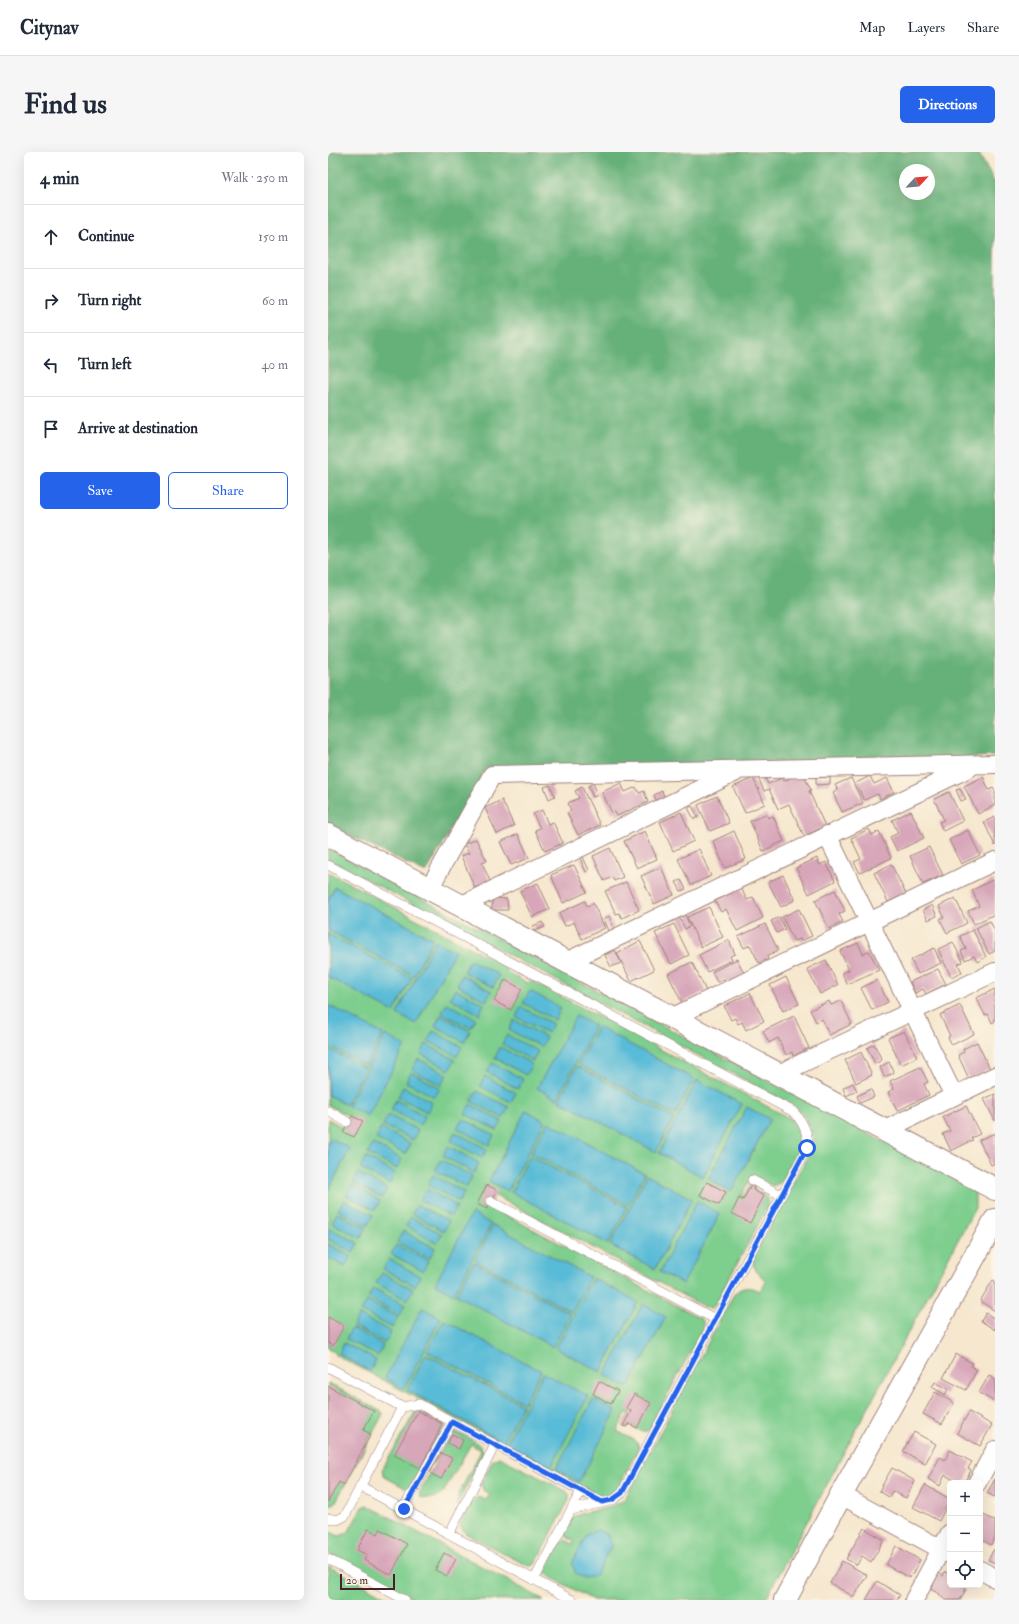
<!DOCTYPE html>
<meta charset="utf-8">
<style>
:root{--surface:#fff;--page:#f6f6f7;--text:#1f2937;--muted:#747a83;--line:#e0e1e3;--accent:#2563eb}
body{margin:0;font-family:"IM FELL Double Pica",serif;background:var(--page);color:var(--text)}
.controls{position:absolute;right:12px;bottom:12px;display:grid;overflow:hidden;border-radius:6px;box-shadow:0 4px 16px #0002}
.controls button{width:36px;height:36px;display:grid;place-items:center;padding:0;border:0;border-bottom:1px solid var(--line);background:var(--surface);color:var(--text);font:20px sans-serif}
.compass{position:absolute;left:571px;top:12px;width:36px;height:36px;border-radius:50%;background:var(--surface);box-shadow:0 4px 16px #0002;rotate:64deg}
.scale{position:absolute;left:12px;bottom:10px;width:55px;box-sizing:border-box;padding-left:4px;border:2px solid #4a1f2b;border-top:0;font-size:11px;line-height:14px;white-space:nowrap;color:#4a1f2b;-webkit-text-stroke:3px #fcf5e5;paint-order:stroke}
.stop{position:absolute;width:12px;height:12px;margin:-9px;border:3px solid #2563eb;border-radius:50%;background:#fff}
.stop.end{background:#2563eb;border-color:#fff;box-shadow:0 1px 4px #0008}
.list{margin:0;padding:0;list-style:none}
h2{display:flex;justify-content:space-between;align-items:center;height:52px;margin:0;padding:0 16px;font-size:17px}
h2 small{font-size:13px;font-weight:400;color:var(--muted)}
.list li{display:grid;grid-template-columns:26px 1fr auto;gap:12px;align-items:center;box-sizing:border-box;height:64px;padding:0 16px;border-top:1px solid var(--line)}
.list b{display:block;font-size:15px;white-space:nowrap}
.list em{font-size:13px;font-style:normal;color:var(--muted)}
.actions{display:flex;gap:8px;padding:12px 16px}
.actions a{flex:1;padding:9px 0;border:1px solid var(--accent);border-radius:6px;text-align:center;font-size:14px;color:var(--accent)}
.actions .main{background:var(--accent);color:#fff}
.icon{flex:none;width:22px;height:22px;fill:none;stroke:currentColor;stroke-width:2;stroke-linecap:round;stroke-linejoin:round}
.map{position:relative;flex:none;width:667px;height:1448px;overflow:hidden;border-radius:6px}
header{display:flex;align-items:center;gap:24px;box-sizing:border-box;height:56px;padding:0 20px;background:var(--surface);border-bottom:1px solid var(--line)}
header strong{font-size:19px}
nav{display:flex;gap:22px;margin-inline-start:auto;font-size:14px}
.intro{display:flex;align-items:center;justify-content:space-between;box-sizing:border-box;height:96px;padding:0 24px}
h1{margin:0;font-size:28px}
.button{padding:10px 18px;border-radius:6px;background:var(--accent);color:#fff;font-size:14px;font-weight:700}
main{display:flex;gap:24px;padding:0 24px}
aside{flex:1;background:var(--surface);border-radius:6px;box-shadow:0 4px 16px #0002}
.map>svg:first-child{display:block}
.green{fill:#7ece8e;stroke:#64765c}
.forest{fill:#66b179;stroke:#586852;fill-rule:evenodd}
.water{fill:#59bbd7;stroke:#526d81}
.building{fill:#d7a6b9}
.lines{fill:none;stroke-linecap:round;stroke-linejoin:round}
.service-casing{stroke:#a0837c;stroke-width:10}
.minor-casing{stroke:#a0837c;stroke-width:20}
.tertiary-casing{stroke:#a0837c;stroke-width:24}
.service{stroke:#fff;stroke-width:9}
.minor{stroke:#fff;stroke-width:18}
.tertiary{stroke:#fff;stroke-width:22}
.route{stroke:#2563eb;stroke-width:5}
</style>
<header>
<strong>Citynav</strong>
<nav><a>Map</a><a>Layers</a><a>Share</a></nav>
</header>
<div class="intro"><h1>Find us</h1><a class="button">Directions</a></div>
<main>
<aside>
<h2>4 min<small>Walk · 250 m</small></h2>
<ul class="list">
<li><svg class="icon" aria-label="ahead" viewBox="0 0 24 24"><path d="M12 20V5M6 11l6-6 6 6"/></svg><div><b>Continue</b></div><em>150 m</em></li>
<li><svg class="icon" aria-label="right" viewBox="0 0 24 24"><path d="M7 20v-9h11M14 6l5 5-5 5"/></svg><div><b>Turn right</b></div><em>60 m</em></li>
<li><svg class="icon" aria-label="left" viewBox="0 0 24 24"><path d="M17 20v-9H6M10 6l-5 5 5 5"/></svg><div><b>Turn left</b></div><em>40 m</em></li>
<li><svg class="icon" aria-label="arrive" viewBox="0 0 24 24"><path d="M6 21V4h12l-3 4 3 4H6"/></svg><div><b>Arrive at destination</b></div></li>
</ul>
<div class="actions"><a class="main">Save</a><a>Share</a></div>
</aside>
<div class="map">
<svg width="667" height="1448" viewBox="0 0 667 1448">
<rect width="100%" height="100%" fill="#fcf5e5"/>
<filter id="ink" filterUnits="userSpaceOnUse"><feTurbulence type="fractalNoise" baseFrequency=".025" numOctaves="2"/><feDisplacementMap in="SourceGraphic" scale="8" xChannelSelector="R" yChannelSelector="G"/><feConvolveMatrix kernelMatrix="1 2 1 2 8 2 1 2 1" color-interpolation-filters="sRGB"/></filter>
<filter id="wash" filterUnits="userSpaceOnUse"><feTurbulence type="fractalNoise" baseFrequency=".012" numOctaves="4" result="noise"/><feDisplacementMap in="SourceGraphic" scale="16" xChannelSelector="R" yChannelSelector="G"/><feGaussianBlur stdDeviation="0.9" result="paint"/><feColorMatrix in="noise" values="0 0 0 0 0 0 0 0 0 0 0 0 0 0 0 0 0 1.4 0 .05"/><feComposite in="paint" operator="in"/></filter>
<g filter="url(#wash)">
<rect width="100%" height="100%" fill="#f6e7ce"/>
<path class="green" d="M0,697L647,1038V1056L437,1448H265L223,1425L218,1421L217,1418L232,1390L237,1388L245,1392L246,1389L239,1385L237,1381C238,1377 242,1368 246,1365C263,1356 284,1360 298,1345L405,1144C412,1134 422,1134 432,1139L438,1129C431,1122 424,1117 425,1106L485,994C486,980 478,962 466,954L0,707Z
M0,720L177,814L179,820L199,831L204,829L461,966L468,973L473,992L453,1030L445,1034L424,1023L413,1044L415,1045L423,1032L427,1035L426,1037C433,1041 441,1043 441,1052L387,1153L384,1156L377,1155L166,1043L161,1054L372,1166L375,1170V1176L321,1278L315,1280L301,1273L299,1276L295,1274L301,1262L298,1261L289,1279L308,1289L311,1295L289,1338L279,1344L270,1343L8,1203L7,1200L0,1196V967L16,976L22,965L0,953Z
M0,1231L54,1260L55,1262L7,1351L0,1354Z
M89,1257L115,1271L116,1273L81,1336L79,1337L57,1325L54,1318Z
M124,1279H126C135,1284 157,1291 155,1302L129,1353L130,1343L153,1299L143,1292L115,1341C108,1347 101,1347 92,1345L91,1342Z
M171,1305L238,1339L241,1342V1348L207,1412L203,1414L198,1413L137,1381L132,1373L144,1350L150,1345L158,1348L162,1342L155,1338L153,1332L165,1308Z
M39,1353L216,1448H88L0,1402V1379L11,1384L20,1381L34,1355Z
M0,1414L64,1448H0Z"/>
<path class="forest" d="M0,0H650L667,31V604L592,608L158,616L98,721L0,673ZM577,18H601V42H577Z"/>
<path class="water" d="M7,735L105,787L86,824L0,778V748Z
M0,782L84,826L66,860L0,825Z
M107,789L127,799L88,872L69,862Z
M142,808L171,823L165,835L136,820Z
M134,823L163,839L158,849L129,833Z
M127,837L156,852L151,862L122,846Z
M202,839L233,856L227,868L195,851Z
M119,851L148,867L143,876L114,861Z
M0,853L55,882L38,914L0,893Z
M193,855L225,872L220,881L188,865Z
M113,863L142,879L136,890L107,874Z
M248,864L267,874L229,947L209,936Z
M186,868L218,885L213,895L181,878Z
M270,875L366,927L347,963L250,912Z
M105,879L134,895L129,904L100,889Z
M57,883L77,894L40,964L20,954Z
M179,883L210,899L205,909L174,892Z
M98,892L127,908L121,918L93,902Z
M172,895L204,912L198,923L167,906Z
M0,896L37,916L18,953L0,943Z
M90,907L119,922L113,933L84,918Z
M164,911L195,927L190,937L159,920Z
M249,914L346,966L328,1000L231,948Z
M83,920L112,936L107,945L78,930Z
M157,924L188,941L183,950L152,934Z
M369,928L414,952L375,1025L331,1001Z
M75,935L104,950L99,960L70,945Z
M149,939L181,955L175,966L143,949Z
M68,948L97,964L92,973L63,958Z
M142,952L174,969L169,978L137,962Z
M419,955L442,967L403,1040L380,1027Z
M198,958L217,969L180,1039L161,1029Z
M60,963L90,978L85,988L55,973Z
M135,967L166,983L161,993L129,976Z
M220,970L317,1022L300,1053L203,1001Z
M53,976L83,992L77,1002L48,987Z
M127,980L159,997L154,1006L123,989Z
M3,986L22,997L0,1039V992Z
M45,992L74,1007L69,1017L40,1002Z
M120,994L151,1011L146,1021L115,1004Z
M202,1004L299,1055L280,1092L183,1040Z
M38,1005L67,1021L62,1032L32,1016Z
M113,1008L144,1024L139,1035L107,1019Z
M30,1021L59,1037L54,1046L25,1031Z
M105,1023L136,1040L131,1050L100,1033Z
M319,1023L364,1047L327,1117L282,1093Z
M24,1033L52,1049L47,1058L18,1043Z
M98,1037L129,1054L123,1064L92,1048Z
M16,1048L45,1063L39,1074L10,1058Z
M369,1049L392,1062L355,1132L332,1120Z
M89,1053L121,1069L116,1079L84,1062Z
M9,1061L38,1076L33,1086L4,1071Z
M144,1061L163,1072L126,1142L107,1132Z
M83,1065L114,1082L109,1091L78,1074Z
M165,1073L262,1125L244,1160L147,1108Z
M1,1076L30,1091L25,1101L0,1087Z
M75,1079L107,1096L101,1107L69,1090Z
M0,1092L23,1104L17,1115L0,1106Z
M68,1093L100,1109L95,1119L63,1102Z
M61,1107L92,1124L87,1134L55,1117Z
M146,1110L243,1162L225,1195L128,1143Z
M54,1121L85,1137L79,1148L48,1131Z
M265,1126L310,1150L273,1220L228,1196Z
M45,1136L77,1153L71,1163L40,1146Z
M39,1149L70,1165L64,1176L33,1159Z
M315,1152L338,1165L300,1235L277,1223Z
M94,1156L113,1166L76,1237L57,1226Z
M31,1163L63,1180L57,1191L25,1174Z
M116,1168L213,1219L196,1251L99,1199Z
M24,1176L55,1193L50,1204L18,1187Z
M16,1191L48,1208L42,1219L11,1202Z
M98,1202L195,1253L175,1290L79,1238Z
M215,1221L260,1244L223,1315L178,1291Z
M265,1247L288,1259L251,1330L228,1317Z
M270,1378L280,1383L283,1394L268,1423L257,1426L248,1422L244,1411L259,1382Z"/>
<g id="blocks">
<path class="building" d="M436,624L440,632L454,626L456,629L468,624L470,626L476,624L483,638L481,639L497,674L476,684L461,652L450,657L441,637L436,639L431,627Z
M542,624L546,632L559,626L566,640L552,647L550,642L536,648L528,631Z
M502,625V632L488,633V626Z
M655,625L661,638L665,636L667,639V653L650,662L636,634Z
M425,626L437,652L417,661L405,635Z
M523,626L535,651L514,660L505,641L510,638L507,633Z
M265,631L270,643L265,645L260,634Z
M293,631L297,640L308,635L311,641L316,639L320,650L289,664L287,660L284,661L274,640Z
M222,633L227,644L221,647L216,635Z
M254,635L272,673L250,683L239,661L243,659L240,651L251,646L247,639Z
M632,637L638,647L633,649L628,638Z
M334,639L337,647L329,650L326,643Z
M621,640L635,669L615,679L611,670L616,668L606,647Z
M389,644L401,671L382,679L370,653Z
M174,648L186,674L169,682L157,656Z
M364,654L370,665L366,667L360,656Z
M214,658L220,672L225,670L235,691L217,699L207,678L212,676L205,662Z
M583,659L596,686L569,699L562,685L570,681L564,668Z
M353,660L366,689L345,699L332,670Z
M438,662L440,666L445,664L456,689L435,699L422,669Z
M667,665V694L656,670Z
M541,677L544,683L551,679L563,706L532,721L526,710L533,707L523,686Z
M640,678L652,703L633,712L621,688Z
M317,679L329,707L309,716L296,689Z
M406,679L418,707L397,716L385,689Z
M190,682L201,706L183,713L172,690Z
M148,687L159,709L154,711L162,729L147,736L133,704L141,701L136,692Z
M601,695L615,723L595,732L582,704Z
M282,696L295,725L286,729L284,725L276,729L265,704Z
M371,697L383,724L363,733L350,707Z
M255,705L261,718L258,720L252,706Z
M489,706L492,713L498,710L507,729L481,742L468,716Z
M563,712L578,742L560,750L546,721Z
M246,713L259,740L235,751L223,723Z
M333,715L346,743L326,752L313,724Z
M455,723L467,748L453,755L440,730Z
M353,728L358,737L353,739L348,730Z
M665,728L667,733V762L646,772L640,759L651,754L644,738Z
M298,730L311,758L294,766L291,761L288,762L277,739Z
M210,731L222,757L204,765L192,739Z
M413,736L419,748L425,745L435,766L409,779L398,757L393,760L387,749Z
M507,738L517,759L511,762L515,770L501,777L487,748Z
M164,746L179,747L180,758H164Z
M627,746L639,771L619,781L612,767L616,765L611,754Z
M257,749L259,754L265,751L277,776L254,787L246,770L237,774L231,761Z
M604,753L609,764L600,768L595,758Z
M381,755L395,785L373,795L359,765Z
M471,757L484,784L473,789L472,787L466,789L454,765Z
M357,763L362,774L357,777L351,765Z
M281,764L286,776L281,779L276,767Z
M452,765L457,777L449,781L443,769Z
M662,769L667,779V799L661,802L648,776Z
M214,770L217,775L207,779L205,774Z
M346,772L361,803L343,812L327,781Z
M437,772L450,798L439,804L440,807L431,811L422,793L416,796L410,785Z
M645,778L658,805L649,810L646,804L637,808L633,799L638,797L632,784Z
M401,788L407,802L402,804L404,808L379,820L371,803Z
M312,789L326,818L303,829L289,801Z
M625,790L635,810L630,812L634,820L623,825L610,797Z
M530,791L535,802L541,799L551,818L519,832L514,821L521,818L512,799Z
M606,796L613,811L590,822L583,808Z
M287,798L293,811L283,815L277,803Z
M409,807L417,823L398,832L396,827L389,830L384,820Z
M498,808L510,833L492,842L479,817Z
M364,810L378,839L354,851L340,822Z
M610,817L618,832L598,842L595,837L587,841L582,830Z
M458,825L471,852L455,859L442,833Z
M177,828L194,837L183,858L166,849Z
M549,828L560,850L544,858L533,836Z
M667,837V869L664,871L660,862L657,863L648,846Z
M422,841L436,869L418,878L414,870L410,872L407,866L403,868L396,854Z
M501,849L503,853L513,849L524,872L501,883L494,867L488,870L482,858Z
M632,853L646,882L624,893L620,885L622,884L612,863Z
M466,864L481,896L465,904L464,900L458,903L450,886L441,891L435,879Z
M576,879L589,905L573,913L560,886Z
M649,890L662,917L641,927L630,903L636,900L635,897Z
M546,892L554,908L547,912L539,896Z
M533,900L544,923L528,931L517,908Z
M561,910L566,921L556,925L552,915Z
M592,915L600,930L596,932L601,943L569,959L560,940L566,937L562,929Z
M525,931L529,939L518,944L515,936Z
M543,937L546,945L532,951L529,944Z
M667,942V969L656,947Z
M638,954L652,982L643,986L645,988L623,999L615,982L622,979L615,965Z
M24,964L35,969L26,985L15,980Z
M667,981V1011L663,1013L651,988Z
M379,1030L398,1040L391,1053L372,1043Z
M159,1033L169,1038L159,1057L149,1052Z
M423,1033L426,1035L425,1038L436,1044L422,1071L404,1061L411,1046L415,1048Z
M665,1128L667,1129V1159L652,1149Z
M658,1161L667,1167V1178L653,1169Z
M0,1165L16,1174L5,1194L0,1191Z
M628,1202L644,1211L643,1214L649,1218L638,1238L615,1226Z
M661,1223L667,1226V1250L651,1241Z
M271,1229L290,1239L283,1252L265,1242Z
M607,1230L620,1237L617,1243L604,1235Z
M0,1234L46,1259L35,1278L43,1282L16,1333L11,1330L0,1350Z
M607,1240L626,1251L614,1272L595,1262Z
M306,1242L323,1251L309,1276L301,1272L299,1275L295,1274L303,1259L298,1256Z
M90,1259L115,1272L92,1316L66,1303Z
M641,1260L664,1273L652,1294L629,1281Z
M586,1280L608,1292L597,1312L575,1299Z
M124,1282L135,1288L131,1297L120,1291Z
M622,1298L644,1310L640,1316L643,1318L636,1331H631L617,1323L612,1334L600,1327L612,1305L617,1308Z
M113,1301L124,1306L113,1327L102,1321Z
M564,1316L587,1329L578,1346L564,1339L561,1345L551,1339Z
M667,1327V1345L659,1341Z
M597,1333L622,1347L611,1369L585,1355Z
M652,1361L667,1369V1385L663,1393L652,1387Z
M536,1376L556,1388L543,1410L534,1404L529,1413L518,1407Z
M40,1377L50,1382L52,1377L79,1392L63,1423L36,1408L39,1403L29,1398Z
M568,1394L592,1408L582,1426L558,1413Z
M666,1397L667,1398V1411L660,1408Z
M116,1401L128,1407L119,1424L107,1418Z
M514,1409L539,1423L526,1445L502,1431Z
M617,1420L622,1422V1433H632L638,1437L632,1448H618L612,1444V1442L602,1437L611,1421L615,1424Z
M549,1429L572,1443L569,1448H538Z"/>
</g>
</g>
<g filter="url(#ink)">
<use href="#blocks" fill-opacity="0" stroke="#a0837c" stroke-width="1"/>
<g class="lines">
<defs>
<path id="service" d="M0,713L464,959C474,967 482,984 479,996L294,1341L285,1348L243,1358
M0,959L19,970
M424,1028L453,1043
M163,1049L387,1167
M0,1215L74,1255L17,1364L9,1368L0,1366
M74,1255L91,1252L274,1350
M32,1334L244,1448
M75,1357L124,1270
M121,1382L167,1293
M0,1407L77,1448
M206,1428L253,1339"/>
<path id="minor" d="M499,683L626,944
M101,737L164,623L667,612
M132,754L408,620
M238,810L641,616
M345,865L667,709
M451,922L667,820
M557,978L667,924
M649,1331L667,1298
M513,1343L622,1402
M652,1418L667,1426
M586,1448L622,1381"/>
<path id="tertiary" d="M0,683L667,1037
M457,1448L513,1343L667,1068"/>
</defs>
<use href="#service" class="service-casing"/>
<use href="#minor" class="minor-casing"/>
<use href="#tertiary" class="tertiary-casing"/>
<use href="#service" class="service"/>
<use href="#minor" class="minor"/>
<use href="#tertiary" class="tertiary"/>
</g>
</g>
<g class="lines" filter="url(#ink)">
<path class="route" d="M76,1357L124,1270L274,1350L284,1348L294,1341L479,996"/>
</g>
</svg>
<div class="controls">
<button>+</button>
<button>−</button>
<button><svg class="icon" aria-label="locate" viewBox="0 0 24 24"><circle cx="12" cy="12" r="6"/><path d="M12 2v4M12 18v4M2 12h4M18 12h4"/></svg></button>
</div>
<svg class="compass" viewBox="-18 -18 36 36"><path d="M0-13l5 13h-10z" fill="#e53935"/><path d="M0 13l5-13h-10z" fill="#747a83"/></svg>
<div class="scale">20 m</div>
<div class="stop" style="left:479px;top:996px"></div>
<div class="stop end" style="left:76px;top:1357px"></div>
</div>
</main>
